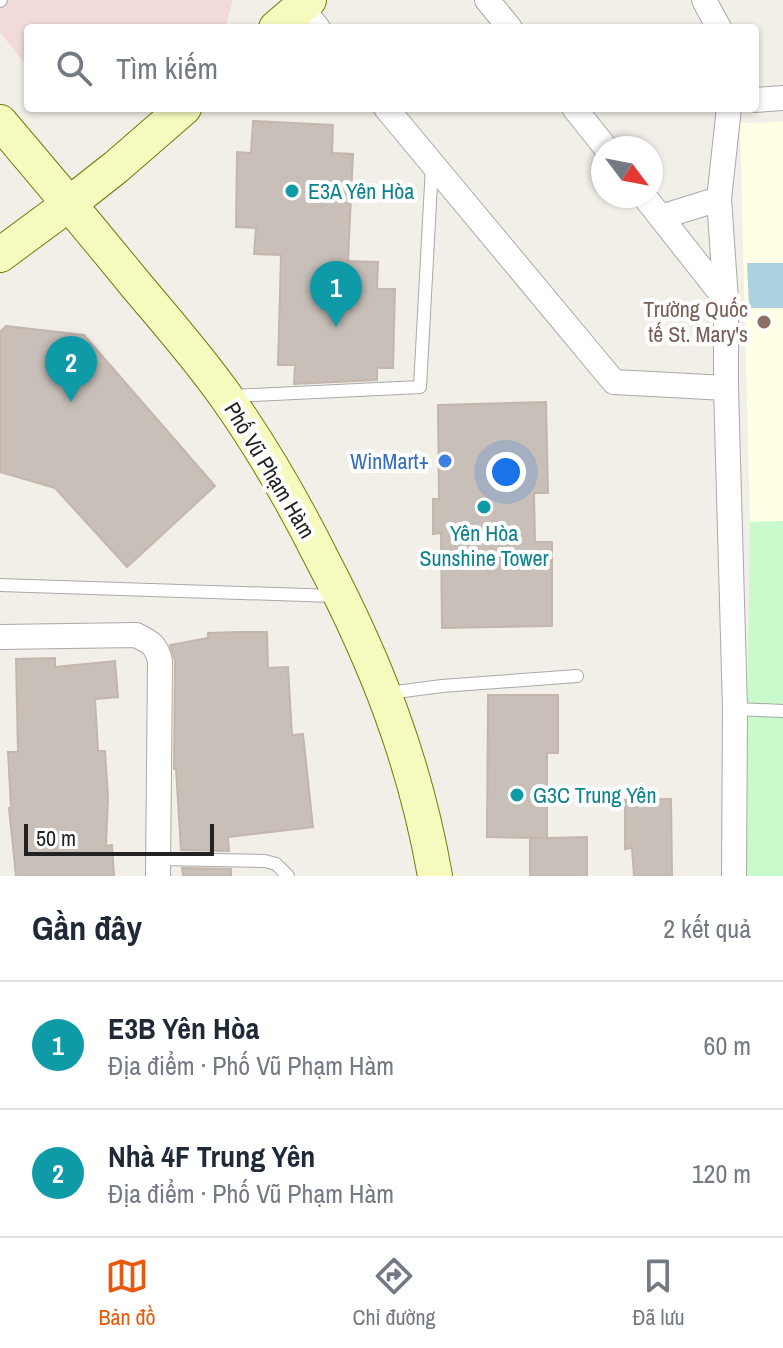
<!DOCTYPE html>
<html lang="vi">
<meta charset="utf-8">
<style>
:root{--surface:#fff;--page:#f2f2f3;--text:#1f2937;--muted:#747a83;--line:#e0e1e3;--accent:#ea580c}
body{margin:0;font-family:"Archivo Narrow",sans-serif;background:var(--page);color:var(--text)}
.compass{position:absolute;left:591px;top:136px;width:72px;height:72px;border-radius:50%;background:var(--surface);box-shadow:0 2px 6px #0004;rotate:122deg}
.scale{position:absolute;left:24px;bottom:20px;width:190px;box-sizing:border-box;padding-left:8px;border:4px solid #222;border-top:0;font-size:22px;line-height:28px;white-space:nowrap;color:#222;-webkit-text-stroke:6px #fff;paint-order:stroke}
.you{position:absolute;left:506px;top:472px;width:28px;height:28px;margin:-20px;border:6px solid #fff;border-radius:50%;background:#1a73e8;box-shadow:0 0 0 12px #1a73e833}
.badge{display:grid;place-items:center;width:52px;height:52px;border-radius:50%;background:var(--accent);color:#fff;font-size:26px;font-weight:700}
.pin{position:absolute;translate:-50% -66px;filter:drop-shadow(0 2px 4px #0008)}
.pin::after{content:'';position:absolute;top:42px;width:28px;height:24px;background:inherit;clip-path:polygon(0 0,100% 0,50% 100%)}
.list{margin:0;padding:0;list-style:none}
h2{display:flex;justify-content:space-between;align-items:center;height:104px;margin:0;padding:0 32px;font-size:34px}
h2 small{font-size:26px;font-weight:400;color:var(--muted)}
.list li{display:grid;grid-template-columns:52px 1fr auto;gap:24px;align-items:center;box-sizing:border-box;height:128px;padding:0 32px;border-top:2px solid var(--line)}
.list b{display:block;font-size:30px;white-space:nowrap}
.list p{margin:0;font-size:26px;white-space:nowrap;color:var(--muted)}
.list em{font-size:26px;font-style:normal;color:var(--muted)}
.icon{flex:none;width:44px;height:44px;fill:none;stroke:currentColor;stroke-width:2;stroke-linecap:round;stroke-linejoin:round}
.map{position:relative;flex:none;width:783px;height:876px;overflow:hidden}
.search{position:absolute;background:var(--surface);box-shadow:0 2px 6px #0004;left:24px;right:24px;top:24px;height:88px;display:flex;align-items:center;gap:20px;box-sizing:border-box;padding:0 28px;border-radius:8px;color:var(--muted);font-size:30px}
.sheet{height:360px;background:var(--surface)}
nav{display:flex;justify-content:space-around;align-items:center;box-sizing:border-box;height:112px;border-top:2px solid var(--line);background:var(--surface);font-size:22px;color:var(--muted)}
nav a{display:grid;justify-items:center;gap:4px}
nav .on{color:var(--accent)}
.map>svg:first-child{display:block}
.commercial{fill:#f2dad9}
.education{fill:#ffffe5}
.park{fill:#c8facc}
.water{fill:#aad3df}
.building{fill:#c7bfb8;stroke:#c4b6ab;stroke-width:2}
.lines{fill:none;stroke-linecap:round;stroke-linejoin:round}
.lane-casing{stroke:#a9a9a9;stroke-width:14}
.street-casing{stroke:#a9a9a9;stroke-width:26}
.secondary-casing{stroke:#707d05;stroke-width:36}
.lane{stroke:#fff;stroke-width:12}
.street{stroke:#fff;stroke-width:24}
.secondary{stroke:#f7fabf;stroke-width:34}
.culture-dot{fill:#0f9aa8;stroke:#fff;stroke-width:3}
.education-dot{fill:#8d6e63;stroke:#fff;stroke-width:3}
.shop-dot{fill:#3f7fe0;stroke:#fff;stroke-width:3}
.labels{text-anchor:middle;stroke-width:8;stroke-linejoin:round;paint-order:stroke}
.culture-label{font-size:22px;fill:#0d838f;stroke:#fff;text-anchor:start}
.education-label{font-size:22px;fill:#785e54;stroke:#fff;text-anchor:end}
.shop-label{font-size:22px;fill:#366cbe;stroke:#fff;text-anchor:end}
.street-label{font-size:22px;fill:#222;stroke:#fff}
</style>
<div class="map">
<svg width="783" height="876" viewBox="0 0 783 876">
<rect width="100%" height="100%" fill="#f2efe9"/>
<path class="commercial" d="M0,0H233L225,28H28V68L0,32Z"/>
<path class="education" d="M783,122V521L750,522L740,123Z"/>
<path class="park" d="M783,521V876H745L750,522Z"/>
<path class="water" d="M747,263H783V308H749Z"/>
<path class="building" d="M253,121L333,125L332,153L353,154L348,261L378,262L377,289H395L393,368H377V380L294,384L295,365H278L281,255L254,254L256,228L236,227L237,152L251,153Z
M6,326L84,335L215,486L127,567L55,488L0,472V332Z
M546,402L548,493H534L535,542H552V626L442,628L441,533L433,534V499H439L438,405Z
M238,632H267L268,668L288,667L292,735L303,734L313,827L228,837L229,851L181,850L176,769H174L175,661L170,645L208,638V633Z
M55,658V667L115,661L118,697L95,699L98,751H105L108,797L106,846L112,845L114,876H16L9,808H11L8,752H18L16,659Z
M488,695H558V753H547V838L587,837V876H530V838H542L487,837Z
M671,799L672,876H634L632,848L625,849V800Z
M182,868L231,869V876H183Z"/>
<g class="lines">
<defs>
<path id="lane" d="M0,1L1,0
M231,396L420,387L432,166
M0,585L334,596
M388,693L442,686L577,676
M735,709L783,711
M158,859L265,861L276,864L288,876"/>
<path id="street" d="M295,0L318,28
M487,0L510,28
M704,0L719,28
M755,100L783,98
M386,108L614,382L726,388
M574,108L606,148
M729,108L719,199L726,300V388L735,709L734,876
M644,196L726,300
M661,217L719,199
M0,637L136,635C150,642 156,644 160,661L158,876"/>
<path id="secondary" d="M276,28L309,0
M0,122C46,176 91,230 136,285C167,322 199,358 227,398C263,449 294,503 322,559C376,662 415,761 435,876
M0,255L69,204L116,167L184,108"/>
</defs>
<use href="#lane" class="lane-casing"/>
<use href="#street" class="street-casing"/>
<use href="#secondary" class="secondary-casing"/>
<use href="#lane" class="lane"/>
<use href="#street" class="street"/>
<use href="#secondary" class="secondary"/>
</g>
<g class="culture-dot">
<circle cx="292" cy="191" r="8"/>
<circle cx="484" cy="507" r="8"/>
<circle cx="517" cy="795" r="8"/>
</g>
<circle class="education-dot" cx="764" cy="322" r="8"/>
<circle class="shop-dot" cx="445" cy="461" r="8"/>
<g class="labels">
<g class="culture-label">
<text x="308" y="199">E3A Yên Hòa</text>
<text x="484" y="541" text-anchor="middle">Yên Hòa<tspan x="484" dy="25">Sunshine Tower</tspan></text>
<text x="533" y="803">G3C Trung Yên</text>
</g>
<g class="education-label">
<text x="748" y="317">Trường Quốc<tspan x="748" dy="25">tế St. Mary's</tspan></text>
</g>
<g class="shop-label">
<text x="429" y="469">WinMart+</text>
</g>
<g class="street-label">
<text transform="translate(270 470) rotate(59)" y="8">Phố Vũ Phạm Hàm</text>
</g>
</g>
</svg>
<svg class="compass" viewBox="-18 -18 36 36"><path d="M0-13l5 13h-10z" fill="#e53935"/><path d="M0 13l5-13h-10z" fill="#747a83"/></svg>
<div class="scale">50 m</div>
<div class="you"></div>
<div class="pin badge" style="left:336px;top:327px;background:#0f9aa8">1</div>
<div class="pin badge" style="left:71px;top:402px;background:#0f9aa8">2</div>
<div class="search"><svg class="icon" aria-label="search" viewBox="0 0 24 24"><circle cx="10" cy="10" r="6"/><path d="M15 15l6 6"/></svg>Tìm kiếm</div>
</div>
<section class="sheet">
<h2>Gần đây<small>2 kết quả</small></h2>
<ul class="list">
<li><span class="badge" style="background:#0f9aa8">1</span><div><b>E3B Yên Hòa</b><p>Địa điểm · Phố Vũ Phạm Hàm</p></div><em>60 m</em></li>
<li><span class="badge" style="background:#0f9aa8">2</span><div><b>Nhà 4F Trung Yên</b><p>Địa điểm · Phố Vũ Phạm Hàm</p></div><em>120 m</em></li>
</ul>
</section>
<nav>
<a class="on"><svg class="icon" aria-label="map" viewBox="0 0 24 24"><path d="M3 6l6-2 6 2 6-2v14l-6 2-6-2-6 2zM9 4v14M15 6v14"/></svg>Bản đồ</a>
<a><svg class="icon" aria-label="directions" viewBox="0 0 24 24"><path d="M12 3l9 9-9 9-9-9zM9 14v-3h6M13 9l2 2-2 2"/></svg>Chỉ đường</a>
<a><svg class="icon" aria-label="saved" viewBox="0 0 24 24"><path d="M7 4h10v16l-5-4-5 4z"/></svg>Đã lưu</a>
</nav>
